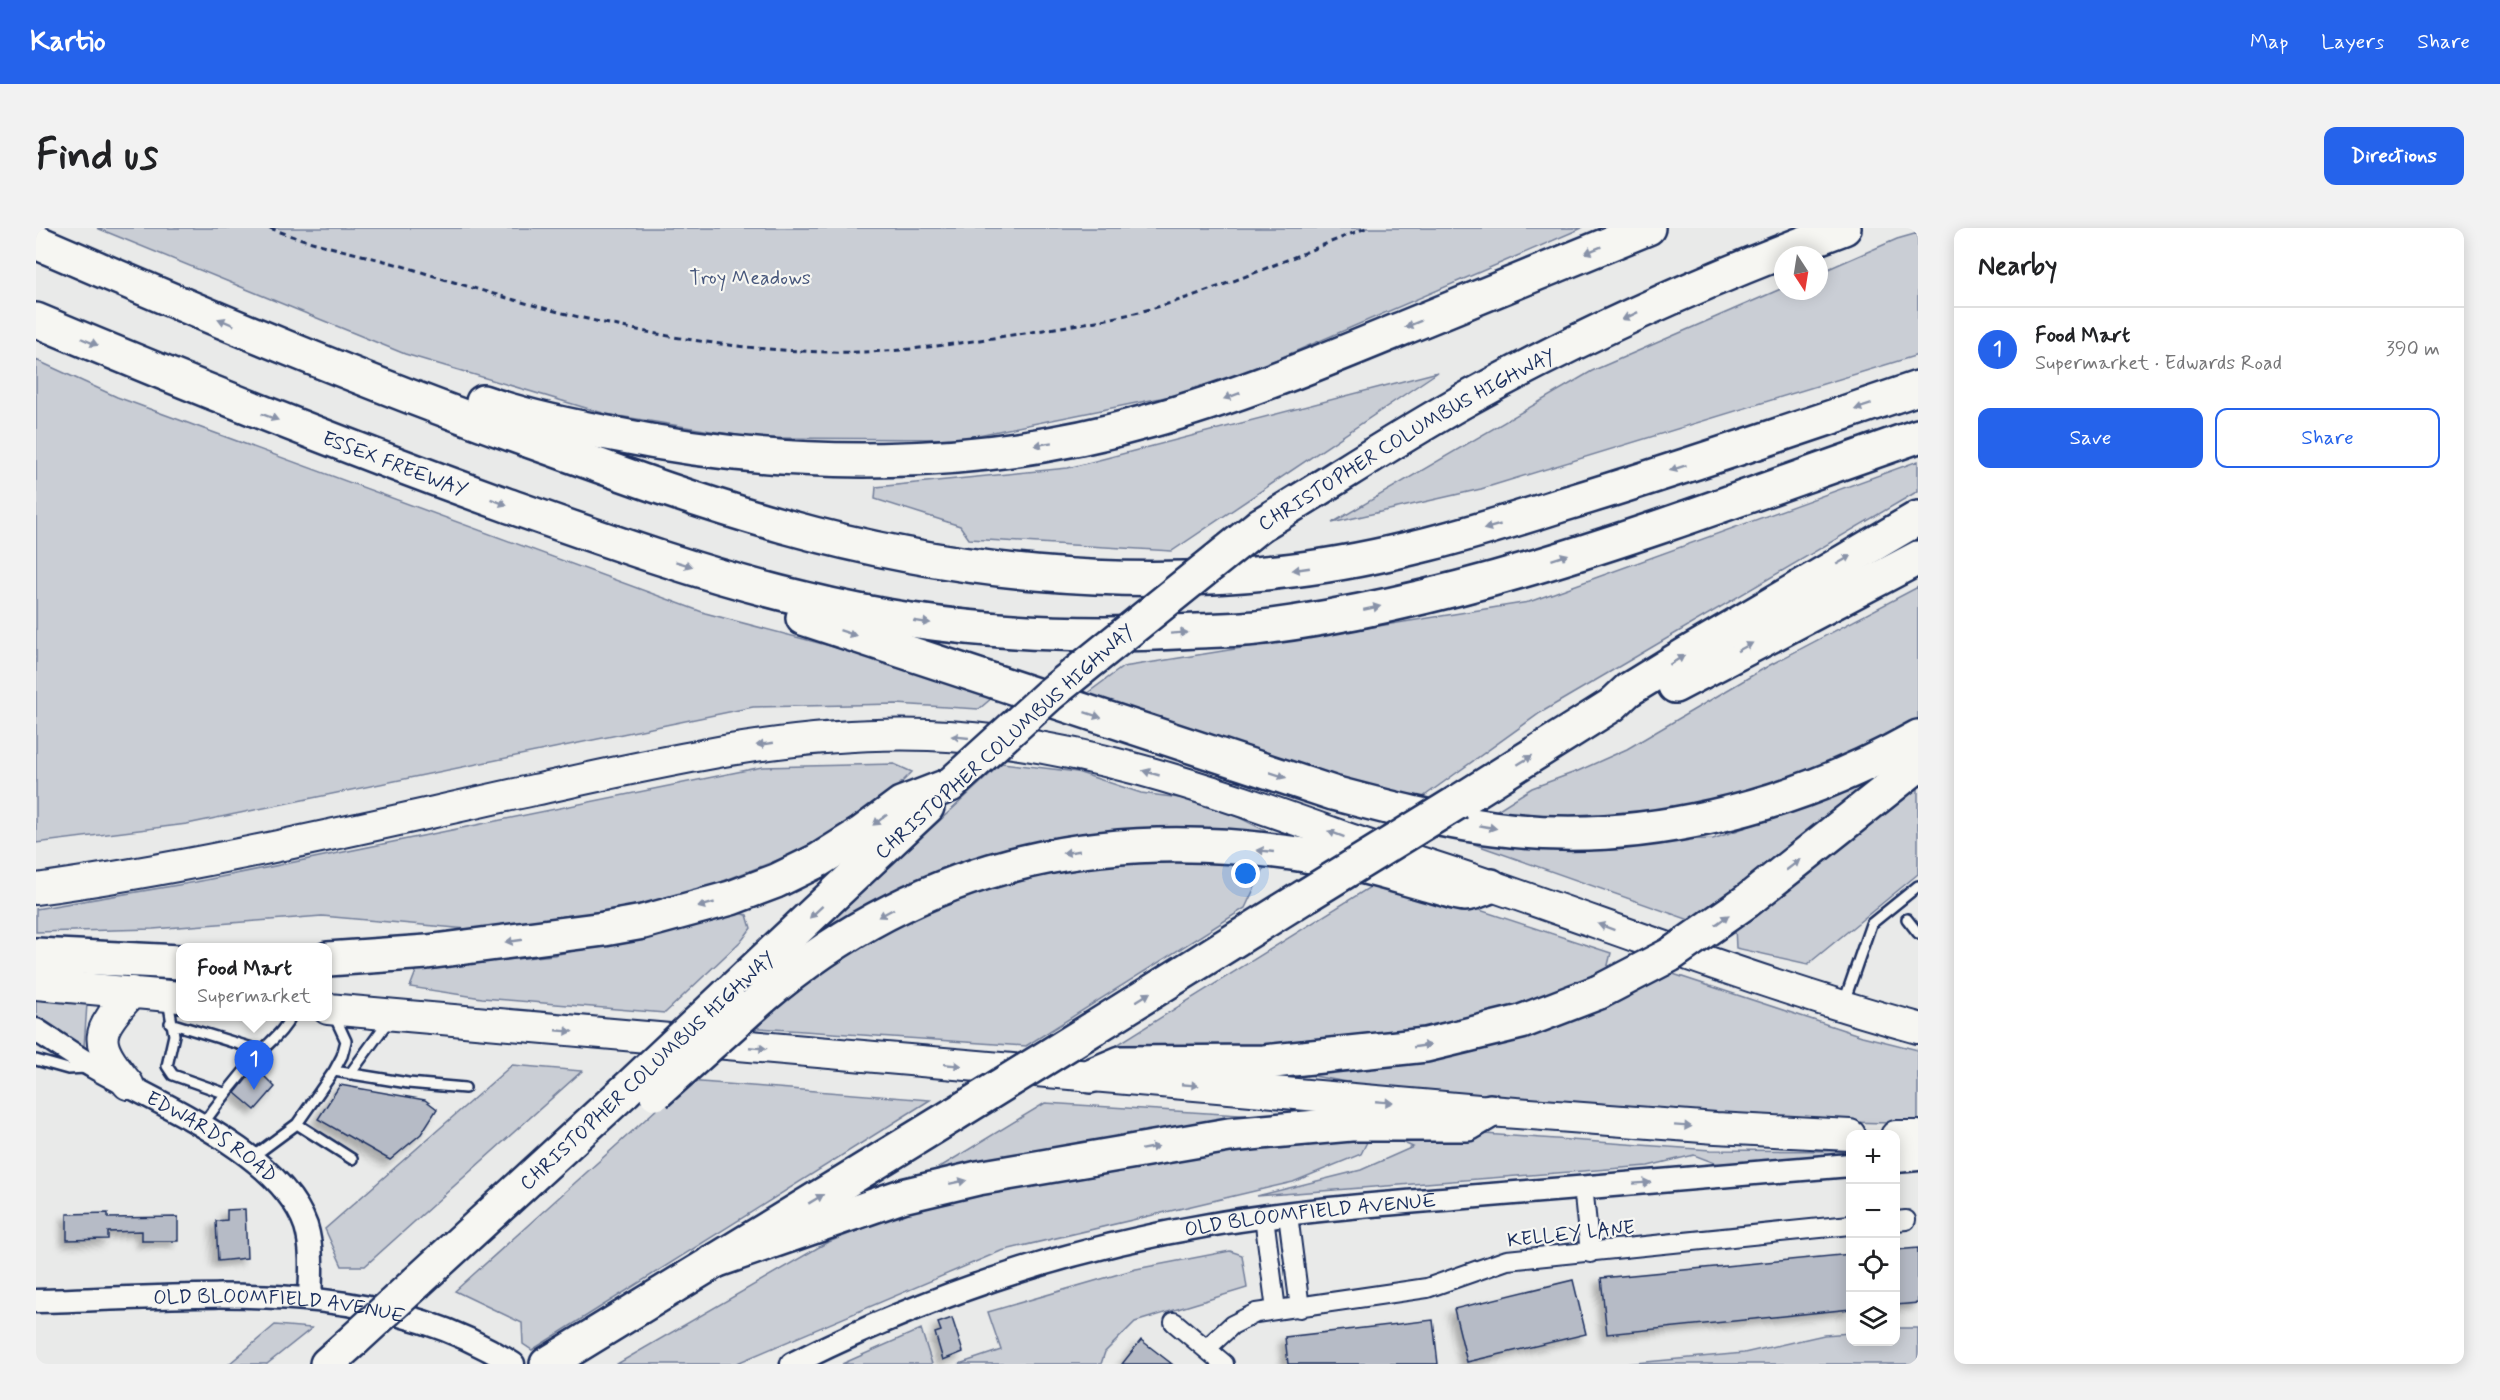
<!DOCTYPE html>
<meta charset="utf-8">
<style>
:root{--surface:#fff;--page:#f2f2f2;--text:#202124;--muted:#757577;--line:#e0e0e0;--accent:#2563eb}
body{margin:0;font-family:Mynerve,sans-serif;background:var(--page);color:var(--text)}
.controls{position:absolute;right:18px;bottom:18px;display:grid;overflow:hidden;border-radius:12px;box-shadow:0 3px 15px #0003}
.controls button{width:54px;height:54px;display:grid;place-items:center;padding:0;border:0;border-bottom:2px solid var(--line);background:var(--surface);color:var(--text);font:30px sans-serif}
.compass{position:absolute;left:1738px;top:18px;width:54px;height:54px;border-radius:50%;background:var(--surface);box-shadow:0 3px 15px #0003;rotate:168deg}
.you{position:absolute;left:1210px;top:646px;width:21px;height:21px;margin:-15px;border:4px solid #fff;border-radius:50%;background:#1a73e8;box-shadow:0 0 0 9px #1a73e833}
.badge{display:grid;place-items:center;width:39px;height:39px;border-radius:50%;background:var(--accent);color:#fff;font-size:20px;font-weight:700}
.pin{position:absolute;translate:-50% -50px;filter:drop-shadow(0 2px 3px #0008)}
.pin::after{content:'';position:absolute;top:32px;width:21px;height:18px;background:inherit;clip-path:polygon(0 0,100% 0,50% 100%)}
.popup{position:absolute;left:140px;top:715px;width:156px;height:78px;box-sizing:border-box;display:grid;place-content:center;border-radius:12px;background:var(--surface);filter:drop-shadow(0 2px 4px #0005);font-size:20px;white-space:nowrap;color:var(--muted)}
.popup b{font-size:22px;color:var(--text)}
.popup::after{content:'';position:absolute;left:50%;top:100%;margin-left:-12px;border:12px solid transparent;border-top-color:var(--surface)}
.list{margin:0;padding:0;list-style:none}
h2{display:flex;justify-content:space-between;align-items:center;height:78px;margin:0;padding:0 24px;font-size:26px}
h2 small{font-size:20px;font-weight:400;color:var(--muted)}
.list li{display:grid;grid-template-columns:39px 1fr auto;gap:18px;align-items:center;box-sizing:border-box;height:84px;padding:0 24px;border-top:2px solid var(--line)}
.list b{display:block;font-size:22px;white-space:nowrap}
.list p{margin:0;font-size:20px;white-space:nowrap;color:var(--muted)}
.list em{font-size:20px;font-style:normal;color:var(--muted)}
.actions{display:flex;gap:12px;padding:18px 24px}
.actions a{flex:1;padding:14px 0;border:2px solid var(--accent);border-radius:12px;text-align:center;font-size:21px;color:var(--accent)}
.actions .main{background:var(--accent);color:#fff}
.icon{flex:none;width:33px;height:33px;fill:none;stroke:currentColor;stroke-width:2;stroke-linecap:round;stroke-linejoin:round}
.map{position:relative;flex:none;width:1882px;height:1136px;overflow:hidden;border-radius:12px}
header{display:flex;align-items:center;gap:36px;box-sizing:border-box;height:84px;padding:0 30px;background:var(--accent);color:#fff}
header strong{font-size:28px}
nav{display:flex;gap:33px;margin-inline-start:auto;font-size:21px}
.intro{display:flex;align-items:center;justify-content:space-between;box-sizing:border-box;height:144px;padding:0 36px}
h1{margin:0;font-size:42px}
.button{padding:15px 27px;border-radius:12px;background:var(--accent);color:#fff;font-size:21px;font-weight:700}
main{display:flex;gap:36px;padding:0 36px}
aside{flex:1;background:var(--surface);border-radius:12px;box-shadow:0 3px 15px #0003}
.map>svg:first-child{display:block}
.green{fill:#caced5;stroke:#727e9a;stroke-width:1.5}
.building{fill:#b6bbc6;stroke:#1b2f5e;stroke-width:1.5;filter:url(#shadow)}
.lines{fill:none;stroke-linecap:round;stroke-linejoin:round}
.service-casing{stroke:#1b2f5e;stroke-width:14}
.minor-casing{stroke:#1b2f5e;stroke-width:22}
.tertiary-casing{stroke:#1b2f5e;stroke-width:27}
.trunk-casing{stroke:#1b2f5e;stroke-width:34}
.motorway-casing{stroke:#1b2f5e;stroke-width:38}
.path{stroke:#1b2f5e;stroke-width:3;stroke-dasharray:6 4.5;stroke-linecap:butt}
.service{stroke:#f6f6f2;stroke-width:9}
.minor{stroke:#f6f6f2;stroke-width:18}
.tertiary{stroke:#f6f6f2;stroke-width:22}
.trunk{stroke:#f6f6f2;stroke-width:30}
.motorway{stroke:#f6f6f2;stroke-width:33}
.motorway-bridge-casing{stroke:#1b2f5e;stroke-width:38;stroke-linecap:butt}
.motorway-bridge{stroke:#f6f6f2;stroke-width:33}
.oneway{fill:#8892a8}
.labels{text-anchor:middle;stroke-width:4.5;stroke-linejoin:round;paint-order:stroke}
.park-label{font-size:20px;fill:#47577c;stroke:#f6f6f2}
.street-label{font-size:20px;fill:#1b2f5e;stroke:#f6f6f2}
</style>
<header>
<strong>Kartio</strong>
<nav><a>Map</a><a>Layers</a><a>Share</a></nav>
</header>
<div class="intro"><h1>Find us</h1><a class="button">Directions</a></div>
<main>
<div class="map">
<svg width="1882" height="1136" viewBox="0 0 1882 1136">
<defs>
<filter id="shadow"><feDropShadow dx="-5.5" dy="5.5" stdDeviation="3" flood-color="#0004"/></filter>
</defs>
<rect width="100%" height="100%" fill="#e9eae9"/>
<filter id="ink" filterUnits="userSpaceOnUse"><feTurbulence type="fractalNoise" baseFrequency=".0167" numOctaves="2"/><feDisplacementMap in="SourceGraphic" scale="12" xChannelSelector="R" yChannelSelector="G"/><feConvolveMatrix kernelMatrix="1 2 1 2 8 2 1 2 1" color-interpolation-filters="sRGB"/></filter>
<g filter="url(#ink)">
<path class="green" d="M61,0H1546L1174,160L923,211L718,210L570,186L369,126Z
M1882,5V127L1445,261L1296,295L1556,143L1747,60V63H1783V45L1861,11Z
M0,132L81,169L669,385L855,434L957,469L943,481L860,476L717,479L151,596L0,615Z
M1402,144L1136,323L933,311L924,298L839,271L840,259L1032,240Z
M1882,233V263L1504,485L1373,579L1046,469L1087,439L1493,374Z
M1882,359V500L1779,552L1611,591L1450,589L1496,560L1542,543L1591,521L1734,437Z
M966,535L1041,544L1105,565L1144,570L1182,579L1244,610L1121,607L1118,600L1019,612L757,728Z
M858,536L876,544L845,575L775,619L646,669L454,703L286,688L117,701L0,704V681L160,654L726,539Z
M1854,548L1659,694L1438,616L1677,611Z
M1882,552V646L1772,736L1700,720L1699,698Z
M1137,630L1229,638L1209,680L990,818L708,799L781,741L867,691L967,653L1051,635Z
M1342,654L1413,672L1575,725L1571,741L1493,778L1381,809L1171,824L1076,820Z
M698,684L711,687L715,700L707,711L629,785L446,770L374,759L381,741L518,727L612,707Z
M1628,743L1826,808L1882,822V895C1770,896 1658,885 1547,877C1452,869 1356,865 1263,845Z
M0,771L51,776L48,819L0,788Z
M476,837L546,843L329,1038H306L289,1001Z
M652,853L894,872L496,1122L487,1116L486,1095L419,1063Z
M1009,875L1220,888L891,947Z
M1345,905H1435L1675,922L1814,923V927L1684,937L1658,927L1612,938L1221,968L1325,942L1377,919Z
M1333,910L1325,926L1257,954L965,1023L699,1136H581L790,1015L887,977L1002,954L1230,916Z
M1194,1023L1206,1027L1211,1060L1099,1094L1069,1124L1065,1136H923L965,1122L952,1084L1100,1041Z
M239,1097L276,1100L231,1136H193Z
M1860,1100H1882V1136H1588L1708,1125L1788,1107L1814,1105V1114H1860Z
M885,1101L896,1136H806Z"/>
<path class="building" d="M217,843L226,846L239,859L219,882L199,865Z
M304,857L389,872L401,881L385,906L354,932L282,891Z
M209,981L211,1030L182,1033L180,993L191,992V982Z
M72,985V990L142,989V1013H106V1003L72,1004V1011L31,1012V986Z
M1882,1020V1075L1860,1077V1022Z
M1815,1026V1081L1571,1106L1565,1050Z
M1537,1052L1550,1106L1431,1134L1418,1081Z
M916,1090L927,1124L907,1132L899,1105L905,1103L902,1095Z
M1397,1092L1402,1136H1252L1249,1109Z
M1105,1112L1136,1136H1086Z"/>
<g class="lines">
<defs>
<path id="service" d="M1871,691L1882,705
M132,772L138,807L131,838L137,847L188,865
M1808,774L1835,696L1882,658
M134,795L226,823
M0,832L32,841L50,840
M298,843L372,855L429,860
M314,846L353,792
M167,896C184,872 202,850 222,827C234,813 247,805 255,788
M261,896L316,931
M215,930L261,896L298,843L306,828L310,813L298,787"/>
<path id="minor" d="M1547,958L1554,1025
M1252,987L1264,1080
M1228,989L1240,1082
M1860,993L1870,992
M1138,1094L1188,1136
M1170,1121L1196,1097L1220,1085L1391,1060L1471,1032L1814,997"/>
<g id="tertiary">
<path id="s1" d="M0,802C19,814 38,828 58,839C122,876 244,924 270,998C277,1021 275,1047 274,1071"/>
<path d="M1860,933L1882,931"/>
<path id="s2" d="M0,1073C158,1070 337,1045 477,1136"/>
<path id="s3" d="M756,1136C887,1070 1029,1021 1173,997C1254,983 1336,977 1418,970C1550,959 1682,949 1814,937"/>
</g>
<path id="trunk" d="M0,661C168,638 332,598 498,562C627,534 759,502 893,507C1036,512 1174,561 1308,609C1357,626 1407,641 1456,658C1598,707 1737,760 1882,800
M0,756L144,769
M292,781L1454,883L1680,900L1814,907
M92,856C55,812 60,805 96,764
M1860,908H1882"/>
<g id="motorway">
<path d="M0,14C169,87 340,159 514,220C591,248 669,276 748,298C912,344 1088,363 1257,342C1348,331 1438,305 1525,277C1645,241 1763,200 1882,160"/>
<path id="s4" d="M0,92C155,157 310,219 468,276C567,311 667,347 769,371C897,403 1030,411 1161,403C1181,402 1200,402 1220,400C1447,372 1667,282 1882,208"/>
<path d="M447,174C490,189 533,198 577,206C753,242 939,243 1113,193C1201,169 1285,134 1370,99C1450,66 1531,33 1612,0"/>
<path id="s5" d="M1224,297C1292,256 1359,211 1429,172C1551,104 1678,48 1808,0"/>
<path d="M767,390L1297,565C1350,579 1403,593 1457,600C1602,620 1756,580 1882,509"/>
<path d="M1639,458L1882,330"/>
<path d="M1422,574L1576,477L1592,462L1649,427L1882,290"/>
<path d="M1711,673L1882,537"/>
<path d="M0,727L144,734"/>
<path d="M292,731L391,724L568,701L607,694L695,670L740,653L783,632L826,605L865,576L914,557"/>
<path d="M691,767L891,579"/>
<path d="M726,770C892,628 1081,593 1293,631C1327,637 1361,648 1394,657C1405,659 1419,666 1429,666C1437,666 1448,660 1455,658"/>
<path d="M1058,800L1271,667"/>
<path d="M1054,848L1085,835L1228,834L1390,817L1485,794L1563,764"/>
<path d="M676,1034L866,968L942,950L1193,907L1315,896H1432L1454,883"/>
<path d="M381,1054L589,863"/>
<path d="M291,1136L318,1112"/>
<path d="M511,1136L919,886"/>
</g>
</defs>
<use href="#service" class="service-casing"/>
<use href="#minor" class="minor-casing"/>
<use href="#tertiary" class="tertiary-casing"/>
<use href="#trunk" class="trunk-casing"/>
<use href="#motorway" class="motorway-casing"/>
<path class="path" d="M234,0C279,18 329,26 376,41C524,88 668,127 826,124C880,123 936,113 989,105C1036,97 1083,91 1128,77C1197,56 1263,26 1330,0"/>
<use href="#service" class="service"/>
<use href="#minor" class="minor"/>
<use href="#tertiary" class="tertiary"/>
<use href="#trunk" class="trunk"/>
<use href="#motorway" class="motorway"/>
<defs>
<path id="motorway-bridge" d="M914,557L1013,467L1224,297
M1271,667L1422,574
M1563,764L1634,727L1711,673
M589,863L691,767
M620,865L726,770
M919,886L1058,800
M318,1112L381,1054"/>
</defs>
<use href="#motorway-bridge" class="motorway-bridge-casing"/>
<use href="#motorway-bridge" class="motorway-bridge"/>
</g>
<defs><path id="oneway-solid" d="M-6-.8H1V-3.2L6.5 0L1 3.2V.8H-6Z" transform="scale(1.5)"/></defs>
<g class="oneway">
<use href="#oneway-solid" transform="translate(1557 22) rotate(158)"/>
<use href="#oneway-solid" transform="translate(1594 88) rotate(155)"/>
<use href="#oneway-solid" transform="translate(190 94) rotate(-157)"/>
<use href="#oneway-solid" transform="translate(1377 96) rotate(158)"/>
<use href="#oneway-solid" transform="translate(54 114) rotate(23)"/>
<use href="#oneway-solid" transform="translate(1196 168) rotate(160)"/>
<use href="#oneway-solid" transform="translate(1827 179) rotate(162)"/>
<use href="#oneway-solid" transform="translate(234 189) rotate(21)"/>
<use href="#oneway-solid" transform="translate(1007 216) rotate(170)"/>
<use href="#oneway-solid" transform="translate(1642 240) rotate(162)"/>
<use href="#oneway-solid" transform="translate(463 274) rotate(20)"/>
<use href="#oneway-solid" transform="translate(1456 299) rotate(164)"/>
<use href="#oneway-solid" transform="translate(1524 329) rotate(-18)"/>
<use href="#oneway-solid" transform="translate(1808 332) rotate(-30)"/>
<use href="#oneway-solid" transform="translate(648 336) rotate(17)"/>
<use href="#oneway-solid" transform="translate(1265 341) rotate(172)"/>
<use href="#oneway-solid" transform="translate(1336 380) rotate(-12)"/>
<use href="#oneway-solid" transform="translate(886 394) rotate(8)"/>
<use href="#oneway-solid" transform="translate(812 405) rotate(19)"/>
<use href="#oneway-solid" transform="translate(1143 405) rotate(-4)"/>
<use href="#oneway-solid" transform="translate(1709 419) rotate(-28)"/>
<use href="#oneway-solid" transform="translate(1641 432) rotate(-32)"/>
<use href="#oneway-solid" transform="translate(1057 487) rotate(18)"/>
<use href="#oneway-solid" transform="translate(924 509) rotate(-174)"/>
<use href="#oneway-solid" transform="translate(729 516) rotate(172)"/>
<use href="#oneway-solid" transform="translate(1489 532) rotate(-32)"/>
<use href="#oneway-solid" transform="translate(1115 545) rotate(-164)"/>
<use href="#oneway-solid" transform="translate(1242 547) rotate(18)"/>
<use href="#oneway-solid" transform="translate(844 592) rotate(143)"/>
<use href="#oneway-solid" transform="translate(1452 599) rotate(10)"/>
<use href="#oneway-solid" transform="translate(1300 606) rotate(-160)"/>
<use href="#oneway-solid" transform="translate(1229 623) rotate(-174)"/>
<use href="#oneway-solid" transform="translate(1035 624) rotate(172)"/>
<use href="#oneway-solid" transform="translate(1757 637) rotate(-38)"/>
<use href="#oneway-solid" transform="translate(670 677) rotate(164)"/>
<use href="#oneway-solid" transform="translate(780 684) rotate(137)"/>
<use href="#oneway-solid" transform="translate(850 685) rotate(152)"/>
<use href="#oneway-solid" transform="translate(1686 692) rotate(-36)"/>
<use href="#oneway-solid" transform="translate(1570 699) rotate(-160)"/>
<use href="#oneway-solid" transform="translate(478 713) rotate(172)"/>
<use href="#oneway-solid" transform="translate(1107 769) rotate(-32)"/>
<use href="#oneway-solid" transform="translate(528 803) rotate(5)"/>
<use href="#oneway-solid" transform="translate(1386 818) rotate(-8)"/>
<use href="#oneway-solid" transform="translate(722 820) rotate(5)"/>
<use href="#oneway-solid" transform="translate(917 837) rotate(5)"/>
<use href="#oneway-solid" transform="translate(1154 857) rotate(5)"/>
<use href="#oneway-solid" transform="translate(1348 874) rotate(5)"/>
<use href="#oneway-solid" transform="translate(1647 898) rotate(4)"/>
<use href="#oneway-solid" transform="translate(1114 920) rotate(-10)"/>
<use href="#oneway-solid" transform="translate(922 954) rotate(-12)"/>
<use href="#oneway-solid" transform="translate(1606 955) rotate(-4)"/>
<use href="#oneway-solid" transform="translate(780 971) rotate(-31)"/>
</g>
</g>
<g class="labels">
<g class="park-label">
<text x="714" y="56">Troy Meadows</text>
</g>
<g class="street-label">
<text dy="7" stroke="none"><textPath href="#s5" startOffset="170">CHRISTOPHER COLUMBUS HIGHWAY</textPath></text>
<text dy="7" stroke="none"><textPath href="#s4" startOffset="387">ESSEX FREEWAY</textPath></text>
<text transform="translate(968 513) rotate(-42)" y="7">CHRISTOPHER COLUMBUS HIGHWAY</text>
<text transform="translate(611 842) rotate(-43)" y="7">CHRISTOPHER COLUMBUS HIGHWAY</text>
<text dy="7" stroke="none"><textPath href="#s1" startOffset="206">EDWARDS ROAD</textPath></text>
<text dy="7" stroke="none"><textPath href="#s3" startOffset="543">OLD BLOOMFIELD AVENUE</textPath></text>
<text transform="translate(1535 1005) rotate(-6)" y="7">KELLEY LANE</text>
<text dy="7" stroke="none"><textPath href="#s2" startOffset="244">OLD BLOOMFIELD AVENUE</textPath></text>
</g>
</g>
</svg>
<div class="controls">
<button>+</button>
<button>−</button>
<button><svg class="icon" aria-label="locate" viewBox="0 0 24 24"><circle cx="12" cy="12" r="6"/><path d="M12 2v4M12 18v4M2 12h4M18 12h4"/></svg></button>
<button><svg class="icon" aria-label="layers" viewBox="0 0 24 24"><path d="M12 4l9 5-9 5-9-5zM3 14l9 5 9-5"/></svg></button>
</div>
<svg class="compass" viewBox="-18 -18 36 36"><path d="M0-13l5 13h-10z" fill="#e53935"/><path d="M0 13l5-13h-10z" fill="#757577"/></svg>
<div class="you"></div>
<div class="pin badge" style="left:218px;top:862px">1</div>
<div class="popup"><b>Food Mart</b>Supermarket</div>
</div>
<aside>
<h2>Nearby<small></small></h2>
<ul class="list">
<li><span class="badge">1</span><div><b>Food Mart</b><p>Supermarket · Edwards Road</p></div><em>390 m</em></li>
</ul>
<div class="actions"><a class="main">Save</a><a>Share</a></div>
</aside>
</main>
